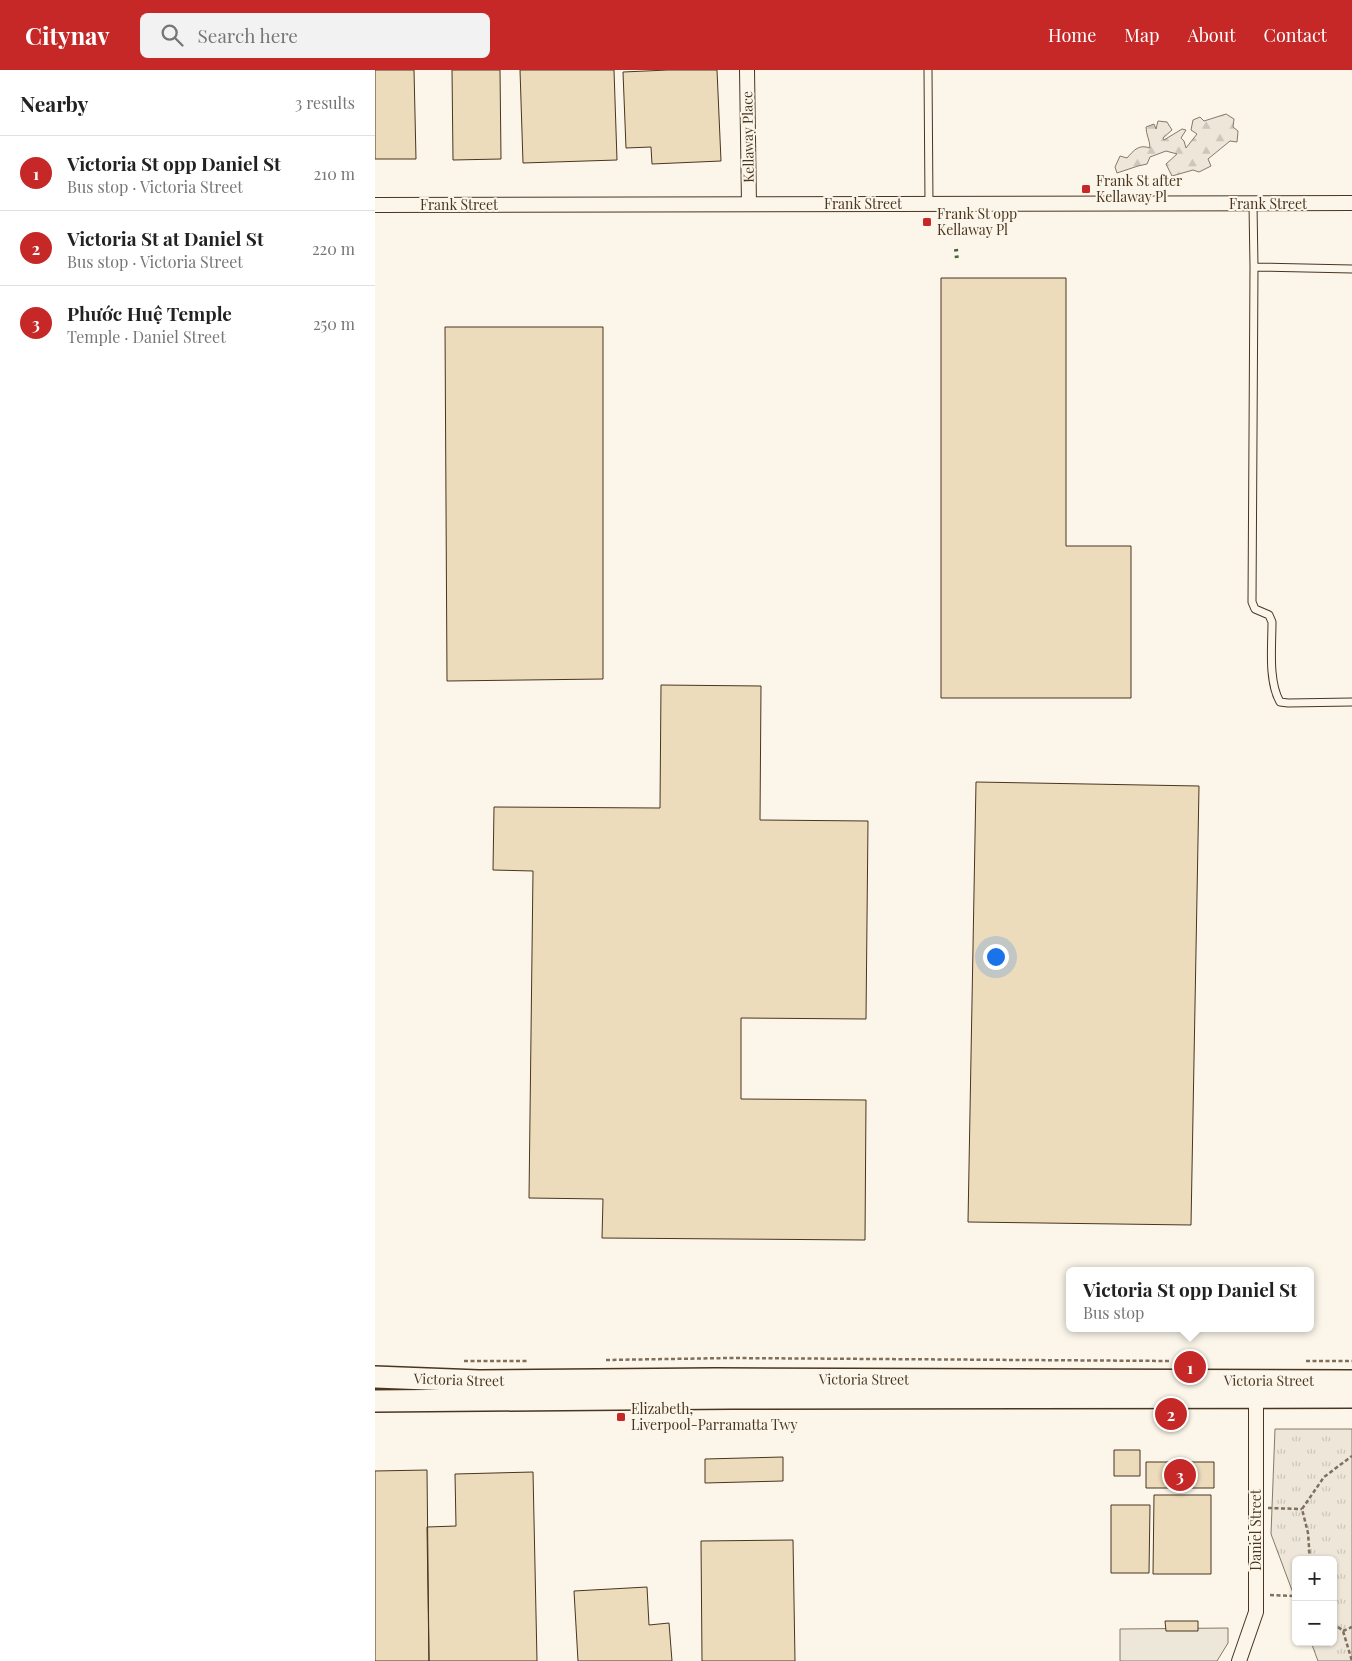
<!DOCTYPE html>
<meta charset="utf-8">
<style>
:root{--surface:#fff;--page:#f2f2f2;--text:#222;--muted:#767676;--line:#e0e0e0;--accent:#c62828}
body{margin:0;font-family:"Playfair Display",serif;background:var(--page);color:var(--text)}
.controls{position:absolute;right:15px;bottom:15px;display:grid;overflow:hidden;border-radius:8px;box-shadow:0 1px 4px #0004}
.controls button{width:45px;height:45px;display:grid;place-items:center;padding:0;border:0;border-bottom:1px solid var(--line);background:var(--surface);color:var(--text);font:25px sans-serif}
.you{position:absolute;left:620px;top:886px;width:18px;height:18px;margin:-12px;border:4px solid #fff;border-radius:50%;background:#1a73e8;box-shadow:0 0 0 8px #1a73e833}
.badge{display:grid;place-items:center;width:32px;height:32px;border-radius:50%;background:var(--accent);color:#fff;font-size:16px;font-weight:700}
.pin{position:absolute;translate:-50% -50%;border:2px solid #fff;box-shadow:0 1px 5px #0006}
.popup{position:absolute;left:691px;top:1197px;width:248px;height:65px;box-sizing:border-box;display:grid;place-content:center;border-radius:8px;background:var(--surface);filter:drop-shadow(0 1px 4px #0005);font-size:16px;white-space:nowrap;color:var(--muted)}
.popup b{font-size:19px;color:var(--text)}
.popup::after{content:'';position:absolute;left:50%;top:100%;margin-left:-10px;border:10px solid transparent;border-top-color:var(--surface)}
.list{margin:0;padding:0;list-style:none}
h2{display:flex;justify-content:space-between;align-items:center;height:65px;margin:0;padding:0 20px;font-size:21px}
h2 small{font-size:16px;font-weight:400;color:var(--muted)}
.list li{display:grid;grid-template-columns:32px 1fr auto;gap:15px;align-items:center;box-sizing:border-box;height:75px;padding:0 20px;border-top:1px solid var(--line)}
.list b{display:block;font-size:19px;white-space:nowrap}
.list p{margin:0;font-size:16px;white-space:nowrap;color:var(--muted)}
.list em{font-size:16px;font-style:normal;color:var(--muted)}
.icon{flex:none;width:28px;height:28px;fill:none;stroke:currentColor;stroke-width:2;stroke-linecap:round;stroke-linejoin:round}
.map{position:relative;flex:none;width:977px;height:1591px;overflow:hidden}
header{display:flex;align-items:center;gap:30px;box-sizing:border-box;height:70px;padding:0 25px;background:var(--accent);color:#fff}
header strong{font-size:24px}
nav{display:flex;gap:28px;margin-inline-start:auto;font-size:18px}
.search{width:350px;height:45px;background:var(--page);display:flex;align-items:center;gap:12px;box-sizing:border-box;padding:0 18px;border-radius:8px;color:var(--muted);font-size:19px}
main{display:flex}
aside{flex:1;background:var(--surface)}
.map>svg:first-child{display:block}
.forest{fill:url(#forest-firs);stroke:#887966}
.park{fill:url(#park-tufts);stroke:#887966}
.parking{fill:#ede7d9;stroke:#887966}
.building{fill:#ecdcbc;stroke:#4a3520}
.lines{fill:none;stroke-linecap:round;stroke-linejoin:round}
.lane-casing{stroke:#4a3520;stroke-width:9}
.street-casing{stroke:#4a3520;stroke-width:16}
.primary-casing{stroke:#4a3520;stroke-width:24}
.path{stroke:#7f6f5c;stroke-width:2.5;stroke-dasharray:4 2.5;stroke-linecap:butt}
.lane{stroke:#fbf6e9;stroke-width:7}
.street{stroke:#fbf6e9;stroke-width:14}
.primary{stroke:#fbf6e9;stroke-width:21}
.hedge{stroke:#436837;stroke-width:4;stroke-dasharray:2.5 4;stroke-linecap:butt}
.poi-dot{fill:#c62828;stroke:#fbf6e9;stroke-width:2}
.labels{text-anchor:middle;stroke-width:4;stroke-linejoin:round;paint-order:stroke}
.street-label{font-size:14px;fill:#4a3520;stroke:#fbf6e9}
.poi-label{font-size:14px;fill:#4a3520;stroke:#fbf6e9;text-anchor:start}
</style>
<header>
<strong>Citynav</strong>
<div class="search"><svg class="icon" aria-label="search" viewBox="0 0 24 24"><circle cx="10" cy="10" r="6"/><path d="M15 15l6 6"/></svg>Search here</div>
<nav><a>Home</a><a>Map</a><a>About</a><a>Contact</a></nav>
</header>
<main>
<aside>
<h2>Nearby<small>3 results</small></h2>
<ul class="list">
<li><span class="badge">1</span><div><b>Victoria St opp Daniel St</b><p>Bus stop · Victoria Street</p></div><em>210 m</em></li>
<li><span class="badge">2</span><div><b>Victoria St at Daniel St</b><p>Bus stop · Victoria Street</p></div><em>220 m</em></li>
<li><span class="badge">3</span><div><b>Phước Huệ Temple</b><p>Temple · Daniel Street</p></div><em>250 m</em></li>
</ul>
</aside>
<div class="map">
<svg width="977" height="1591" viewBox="0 0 977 1591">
<defs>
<pattern id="forest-firs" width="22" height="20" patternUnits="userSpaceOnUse" patternTransform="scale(1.25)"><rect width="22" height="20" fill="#ede6d9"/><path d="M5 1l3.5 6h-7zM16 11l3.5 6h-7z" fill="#cdc6ba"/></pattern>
<pattern id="park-tufts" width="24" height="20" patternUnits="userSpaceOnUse" patternTransform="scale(1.25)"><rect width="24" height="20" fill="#ede6d9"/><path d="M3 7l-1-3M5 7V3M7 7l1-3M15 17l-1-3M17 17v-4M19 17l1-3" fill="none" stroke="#cdc6ba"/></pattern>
</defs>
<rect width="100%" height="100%" fill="#fbf6e9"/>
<path class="forest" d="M851,44L859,49L858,57L863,61L862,72L855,71L833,89L836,96L824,102L818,100L797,106L791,94L802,84L791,81L775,87L772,94L763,96L742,103L740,97L745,86L752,88C759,80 764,74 775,78C775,70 771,65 771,57L779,54L781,59L783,51L792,52L797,60L788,68L789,70L807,59L811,60L806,68L809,71L811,78L822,64L816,60L818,50L825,47L829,51Z"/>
<path class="park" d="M900,1359H977V1591H943L936,1572H958V1490H921V1531L896,1464Z"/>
<path class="parking" d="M853,1558V1573L842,1591H745V1559Z"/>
<path class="building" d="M0,0H39L41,89H0Z
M77,0H125L126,89L78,90Z
M145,0H239L242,90L148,93Z
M293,0H342L346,91L277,94L276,77L251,78L248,2Z
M566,208H691V476H756V628H566Z
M70,257H228V609L72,611Z
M286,615L386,616L385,750L493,751L491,949L366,948V1029L491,1030L490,1170L227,1168L228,1129L154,1128L158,801L118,800L119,737L285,738Z
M601,712L824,716L816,1155L593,1152Z
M739,1380H765V1406H739Z
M408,1387V1411L330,1413V1389Z
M771,1392H839V1418H771Z
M52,1400L54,1591H0V1401Z
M158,1402L162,1591H54L52,1457L81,1456L80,1404Z
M779,1425H836V1504H778Z
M736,1435H775L774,1503H736Z
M418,1470L420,1591H327L326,1471Z
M272,1517L274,1555L294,1553L297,1591H203L199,1521Z
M790,1551H823V1561H791Z"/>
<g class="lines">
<defs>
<path id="lane" d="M553,0L554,134
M878,134L879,197L877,532L880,539L894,545L897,552C897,576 893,611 905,632L913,633L977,632
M879,197L977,199"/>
<path id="street" d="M372,0L374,134
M0,135L977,133
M864,1591L881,1542V1327"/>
<g id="primary">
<path id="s1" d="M0,1307L104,1311L340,1309L977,1311"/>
<path d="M0,1331L356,1328L977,1327"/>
</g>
</defs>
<use href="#lane" class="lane-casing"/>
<use href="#street" class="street-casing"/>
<use href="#primary" class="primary-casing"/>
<path class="path" d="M231,1290L355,1288L796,1291
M89,1291H153
M931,1291H977
M893,1438L927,1439
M935,1490L933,1463L927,1439L949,1407L977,1386
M895,1525L921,1526
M958,1553L968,1561L977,1591
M968,1561L977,1557"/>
<use href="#lane" class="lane"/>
<use href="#street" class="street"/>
<use href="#primary" class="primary"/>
<path class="hedge" d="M581,179L582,190"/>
</g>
<g class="poi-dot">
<rect x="706" y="114" width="10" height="10" rx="2.5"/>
<rect x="547" y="147" width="10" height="10" rx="2.5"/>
<rect x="241" y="1342" width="10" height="10" rx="2.5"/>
</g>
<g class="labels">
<g class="street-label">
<text transform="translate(373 67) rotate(-91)" y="5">Kellaway Place</text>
<text x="488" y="139">Frank Street</text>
<text x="893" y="139">Frank Street</text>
<text x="84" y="140">Frank Street</text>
<text dy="5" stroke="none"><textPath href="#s1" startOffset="84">Victoria Street</textPath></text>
<text dy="5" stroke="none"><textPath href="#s1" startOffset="489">Victoria Street</textPath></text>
<text dy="5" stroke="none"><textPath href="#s1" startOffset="894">Victoria Street</textPath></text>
<text transform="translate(881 1460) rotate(-90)" y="5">Daniel Street</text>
</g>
<g class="poi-label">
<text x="721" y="116">Frank St after<tspan x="721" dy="16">Kellaway Pl</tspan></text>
<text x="562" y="149">Frank St opp<tspan x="562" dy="16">Kellaway Pl</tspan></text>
<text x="256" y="1344">Elizabeth,<tspan x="256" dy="16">Liverpool-Parramatta Twy</tspan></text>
</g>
</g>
</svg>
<div class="controls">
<button>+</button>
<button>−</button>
</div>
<div class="you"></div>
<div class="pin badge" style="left:815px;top:1297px">1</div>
<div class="popup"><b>Victoria St opp Daniel St</b>Bus stop</div>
<div class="pin badge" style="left:796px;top:1344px">2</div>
<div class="pin badge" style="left:805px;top:1405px">3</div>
</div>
</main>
